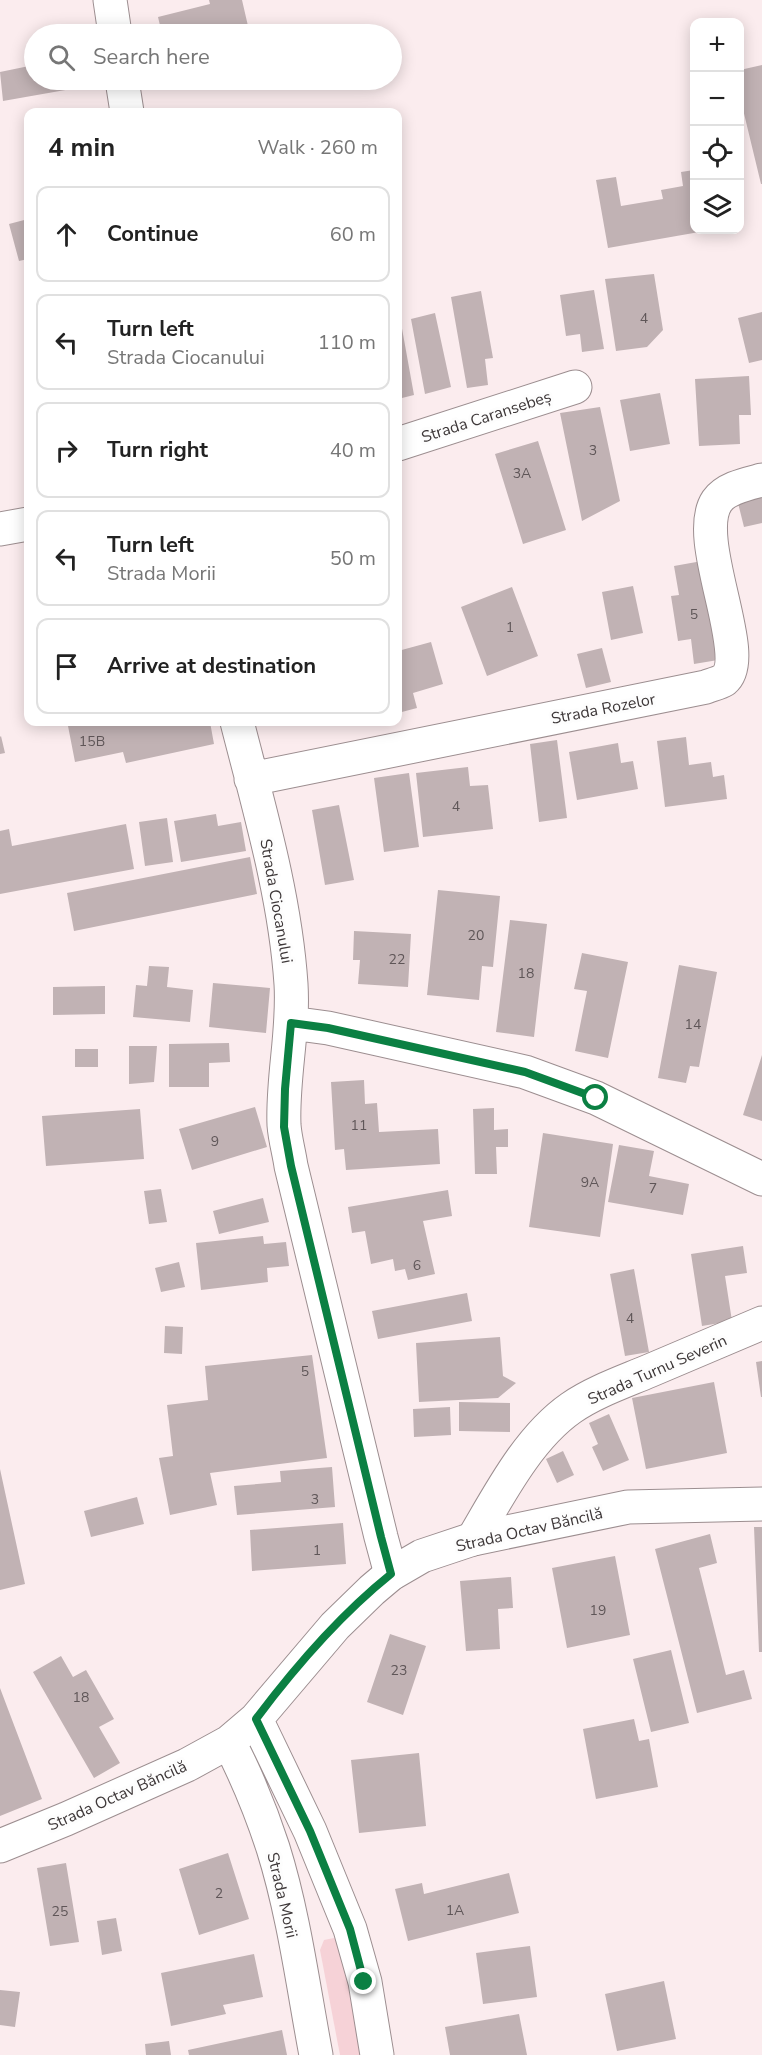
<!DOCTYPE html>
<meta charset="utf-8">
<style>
:root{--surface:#fff;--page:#f6f6f6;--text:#222;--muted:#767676;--line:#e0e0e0}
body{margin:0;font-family:"Nunito Sans",sans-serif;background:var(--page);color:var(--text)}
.controls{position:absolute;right:18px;top:18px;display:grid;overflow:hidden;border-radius:12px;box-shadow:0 3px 15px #0003}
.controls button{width:54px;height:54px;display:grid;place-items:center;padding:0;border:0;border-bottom:2px solid var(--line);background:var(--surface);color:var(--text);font:30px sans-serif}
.stop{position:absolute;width:18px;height:18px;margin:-14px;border:4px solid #0b8043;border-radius:50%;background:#fff}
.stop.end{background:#0b8043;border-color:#fff;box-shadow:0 2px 6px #0008}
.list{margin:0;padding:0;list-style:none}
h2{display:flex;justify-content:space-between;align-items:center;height:78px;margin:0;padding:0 24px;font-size:26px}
h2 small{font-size:20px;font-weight:400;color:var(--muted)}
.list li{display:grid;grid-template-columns:39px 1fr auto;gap:18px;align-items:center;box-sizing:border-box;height:96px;margin:0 12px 12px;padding:0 12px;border:2px solid var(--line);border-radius:12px}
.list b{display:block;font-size:22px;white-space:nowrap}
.list p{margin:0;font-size:20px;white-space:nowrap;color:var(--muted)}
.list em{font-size:20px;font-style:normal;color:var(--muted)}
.icon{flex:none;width:33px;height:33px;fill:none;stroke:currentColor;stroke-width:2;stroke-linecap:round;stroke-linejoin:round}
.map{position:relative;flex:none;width:762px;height:2055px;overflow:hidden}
.search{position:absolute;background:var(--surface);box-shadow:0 3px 15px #0003;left:24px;top:24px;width:378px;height:66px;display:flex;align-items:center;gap:15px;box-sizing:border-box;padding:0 21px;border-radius:33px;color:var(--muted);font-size:22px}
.panel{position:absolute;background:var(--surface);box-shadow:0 3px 15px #0003;left:24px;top:108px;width:378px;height:618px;border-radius:12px}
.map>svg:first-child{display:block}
.green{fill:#f6d2d7}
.building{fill:#c1b2b4}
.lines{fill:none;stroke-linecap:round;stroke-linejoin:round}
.minor-casing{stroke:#9c8e90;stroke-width:35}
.tertiary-casing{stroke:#9c8e90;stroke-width:35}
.minor{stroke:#fff;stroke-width:33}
.tertiary{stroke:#fff;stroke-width:33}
.route{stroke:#0b8043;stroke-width:8}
.labels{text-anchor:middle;stroke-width:6;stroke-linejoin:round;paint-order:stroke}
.number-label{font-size:14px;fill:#5f5658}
.street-label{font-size:16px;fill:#3e3839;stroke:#fdfdfd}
</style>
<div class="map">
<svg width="762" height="2055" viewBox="0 0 762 2055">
<rect width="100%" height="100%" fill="#fbecee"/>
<path class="green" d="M334,1938L340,1943L365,2055H340L320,1950L324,1940Z"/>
<path class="building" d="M209,0H242L248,26L215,34H162L158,17L210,4Z
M96,29V34H75V33Z
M34,65V80H104L105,83L3,101L0,72Z
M762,65V184H761L740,97V70Z
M694,170V230L705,231L608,248L596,180L616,177L621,206L663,199L661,190L683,186L681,172Z
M28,219V259L19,261L9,224Z
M654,274L663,330L647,347L616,351L605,279Z
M594,290L604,349L582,352L580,334L566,336L560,295Z
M481,291L493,358L485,359L488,385L467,388L451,297Z
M762,312V360L749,363L738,318Z
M435,313L451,387L425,394L411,319Z
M401,323L414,395L398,399V324Z
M749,376L751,415H739L740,444L699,446L695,379Z
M660,393L670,444L630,451L620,400Z
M600,407L620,501L582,521L560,413Z
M538,441L566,530L523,544L495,454Z
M762,497V523L744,527L738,503Z
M702,561L718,660L694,664L691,639L678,641L671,596L679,595L674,566Z
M633,586L643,633L611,640L602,592Z
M512,587L538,656L487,676L461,607Z
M431,642L443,684L413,693L417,708L398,713V651Z
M602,648L611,682L586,688L577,654Z
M90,722H210L214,744L126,763L123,752L75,762L68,726Z
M1,736L5,753L0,754V737Z
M686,737L689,765L711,762L713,777L724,775L727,799L665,807L657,741Z
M557,740L567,818L539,822L530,744Z
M618,743L621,763L633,761L638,789L577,800L569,752Z
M468,767L470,786L488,785L493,829L423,837L416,773Z
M409,773L419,847L384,852L374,778Z
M339,805L354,880L325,885L312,810Z
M216,814L218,826L241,822L246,851L181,862L174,821Z
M167,818L173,862L145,866L139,822Z
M126,824L134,869L0,894V831L9,829L12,846Z
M250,857L257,894L74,931L67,893Z
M438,890L500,896L493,967L482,966L479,1000L427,995Z
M510,920L547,924L534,1037L496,1032Z
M354,931L411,934L408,987L358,984L360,960H353Z
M582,953L628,962L608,1058L575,1051L587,991L574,989Z
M679,965L717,972L699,1067L690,1066L686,1083L658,1078Z
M149,966L169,967L167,987L193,990L190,1022L133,1017L136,985L147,986Z
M213,983L270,988L266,1033L209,1027Z
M105,986V1014L53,1015V987Z
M229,1043L230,1062L209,1063V1087H169V1044Z
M129,1046H157L154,1082L129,1084Z
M75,1049H98V1067H75Z
M762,1055V1121L743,1115Z
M364,1080L365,1104L377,1103L379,1132L438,1129L440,1164L346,1170L344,1149L335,1150L331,1082Z
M255,1107L267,1147L192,1170L179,1129Z
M494,1108V1130L508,1129V1147H496L497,1174H475L473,1109Z
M140,1109L144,1159L46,1166L42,1116Z
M543,1133L613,1144L600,1237L529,1227Z
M619,1145L654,1151L649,1176L689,1184L683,1215L608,1202Z
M161,1189L167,1222L149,1224L144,1191Z
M448,1190L452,1216L423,1221L435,1274L408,1280L405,1269L395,1271L393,1259L371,1264L365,1231L352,1233L348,1207Z
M263,1198L269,1222L219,1234L213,1211Z
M263,1236L264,1244L286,1242L289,1266L267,1268L268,1282L201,1290L196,1243Z
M743,1246L747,1273L725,1276L732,1321L702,1326L691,1254Z
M179,1262L185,1287L161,1292L155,1268Z
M634,1269L649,1352L625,1356L610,1274Z
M467,1293L472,1321L378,1339L372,1311Z
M165,1326L183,1327L182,1354L164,1353Z
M500,1337L503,1376L516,1383L498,1398L419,1402L416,1343Z
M312,1355L327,1458L210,1473L217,1505L170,1515L159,1458L173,1456L167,1405L208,1400L205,1366Z
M762,1361V1397H761L756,1362Z
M714,1382L727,1453L646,1469L632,1398Z
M459,1402L510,1403V1432L459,1431Z
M450,1407L451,1435L414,1437L413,1409Z
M609,1414L629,1460L603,1471L592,1447L598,1444L589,1423Z
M563,1451L574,1475L557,1483L546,1459Z
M332,1467L335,1507L237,1515L234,1486L281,1482L280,1471Z
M0,1469L25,1584L0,1590Z
M137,1497L144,1524L91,1537L84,1511Z
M343,1523L346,1564L252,1571L250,1530Z
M754,1527H762V1652H759Z
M710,1534L717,1563L699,1568L726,1675L744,1670L752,1699L697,1713L655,1549Z
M615,1556L630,1635L567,1648L552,1568Z
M511,1577L513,1608L498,1609L500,1649L466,1651L460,1581Z
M390,1634L426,1646L403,1715L367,1702Z
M671,1650L689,1723L651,1732L633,1659Z
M61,1656L73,1677L86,1670L114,1719L99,1727L120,1763L94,1778L33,1672Z
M0,1688L42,1799L0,1816Z
M634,1719L639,1741L649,1739L658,1787L596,1799L583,1729Z
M419,1753L426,1826L359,1833L351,1760Z
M228,1853L249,1919L199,1935L179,1869Z
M66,1863L79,1942L50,1946L37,1868Z
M509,1873L519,1913L408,1941L395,1889L422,1883L424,1894Z
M116,1918L122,1951L102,1955L97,1921Z
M530,1946L537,1997L483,2004L476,1953Z
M254,1954L263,1997L223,2005L226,2014L171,2026L161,1973Z
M664,1981L676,2039L617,2051L605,1994Z
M0,1990L20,1992L15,2027L0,2025Z
M519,2014L527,2055H450L445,2027Z
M282,2030L287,2055H189L188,2050Z
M169,2041L171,2055H146L145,2044Z"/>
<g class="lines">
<defs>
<path id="minor" d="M110,0L115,34
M122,80L127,112
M398,444L575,387
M0,529L28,524
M237,722C259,808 285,895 291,984C294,1032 282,1078 284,1125C285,1139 289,1152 291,1166L381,1537L391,1574
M251,779L706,687C711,685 719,683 724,680C753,656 691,539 717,501C726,488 747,484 762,480
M291,1023L328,1028L525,1072L596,1098L762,1179
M473,1539C499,1495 528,1438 571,1408C594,1392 623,1382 649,1371C686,1355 724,1339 762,1323"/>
<path id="tertiary" d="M256,1719L310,1831L350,1929L365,1982L377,2055
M229,1742C246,1775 261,1811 273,1848C294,1915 303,1986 316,2055
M0,1846L66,1819L187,1765L229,1742L256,1719L335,1626L372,1590L391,1574L422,1556L473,1539L628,1507L762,1504"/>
</defs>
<use href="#minor" class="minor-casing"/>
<use href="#tertiary" class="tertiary-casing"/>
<use href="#minor" class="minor"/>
<use href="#tertiary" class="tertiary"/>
</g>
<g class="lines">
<path class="route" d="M364,1982L350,1929L310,1831L256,1719C295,1667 340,1615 391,1574L381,1537L291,1166L284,1127L285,1089L291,1023L328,1028L525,1072L596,1098"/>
</g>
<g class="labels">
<g class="number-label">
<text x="644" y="323">4</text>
<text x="593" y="455">3</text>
<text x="522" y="478">3A</text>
<text x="694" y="619">5</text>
<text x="510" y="632">1</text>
<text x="92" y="746">15B</text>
<text x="456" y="811">4</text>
<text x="476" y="940">20</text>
<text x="397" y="964">22</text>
<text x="526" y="978">18</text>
<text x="693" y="1029">14</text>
<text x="359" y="1130">11</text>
<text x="215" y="1146">9</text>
<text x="590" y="1187">9A</text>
<text x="653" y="1193">7</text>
<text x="417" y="1270">6</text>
<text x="630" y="1323">4</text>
<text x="305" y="1376">5</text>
<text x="315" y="1504">3</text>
<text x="317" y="1555">1</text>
<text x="598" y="1615">19</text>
<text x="399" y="1675">23</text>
<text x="81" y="1702">18</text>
<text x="219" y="1898">2</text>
<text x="455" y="1915">1A</text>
<text x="60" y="1916">25</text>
</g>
<g class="street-label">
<text transform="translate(486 416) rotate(-18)" y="6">Strada Caransebeș</text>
<text transform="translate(603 708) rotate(-11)" y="6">Strada Rozelor</text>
<text transform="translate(277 901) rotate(80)" y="6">Strada Ciocanului</text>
<text transform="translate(657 1369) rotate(-24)" y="6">Strada Turnu Severin</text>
<text transform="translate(529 1529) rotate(-13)" y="6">Strada Octav Băncilă</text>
<text transform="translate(117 1795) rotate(-24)" y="6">Strada Octav Băncilă</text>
<text transform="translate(283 1895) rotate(77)" y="6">Strada Morii</text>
</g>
</g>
</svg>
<div class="controls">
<button>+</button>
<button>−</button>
<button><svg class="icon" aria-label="locate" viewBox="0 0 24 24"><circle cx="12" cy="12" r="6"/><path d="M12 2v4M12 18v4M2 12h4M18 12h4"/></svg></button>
<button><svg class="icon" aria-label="layers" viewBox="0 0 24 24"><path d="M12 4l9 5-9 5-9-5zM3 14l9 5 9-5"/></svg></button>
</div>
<div class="stop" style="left:596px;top:1098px"></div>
<div class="stop end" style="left:364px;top:1982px"></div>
<div class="search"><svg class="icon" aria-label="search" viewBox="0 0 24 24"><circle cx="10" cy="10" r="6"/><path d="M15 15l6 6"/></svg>Search here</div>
<section class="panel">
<h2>4 min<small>Walk · 260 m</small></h2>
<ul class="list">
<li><svg class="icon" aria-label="ahead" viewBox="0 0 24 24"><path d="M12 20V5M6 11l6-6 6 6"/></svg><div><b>Continue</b></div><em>60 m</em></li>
<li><svg class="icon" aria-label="left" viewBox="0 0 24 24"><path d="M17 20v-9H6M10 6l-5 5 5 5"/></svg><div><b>Turn left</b><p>Strada Ciocanului</p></div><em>110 m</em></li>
<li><svg class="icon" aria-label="right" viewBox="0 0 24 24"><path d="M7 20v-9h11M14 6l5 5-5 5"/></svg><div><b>Turn right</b></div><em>40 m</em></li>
<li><svg class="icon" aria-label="left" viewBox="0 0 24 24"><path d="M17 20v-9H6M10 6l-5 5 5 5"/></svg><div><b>Turn left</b><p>Strada Morii</p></div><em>50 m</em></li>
<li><svg class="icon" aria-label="arrive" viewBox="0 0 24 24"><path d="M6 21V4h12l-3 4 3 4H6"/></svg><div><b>Arrive at destination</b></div></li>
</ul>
</section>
</div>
